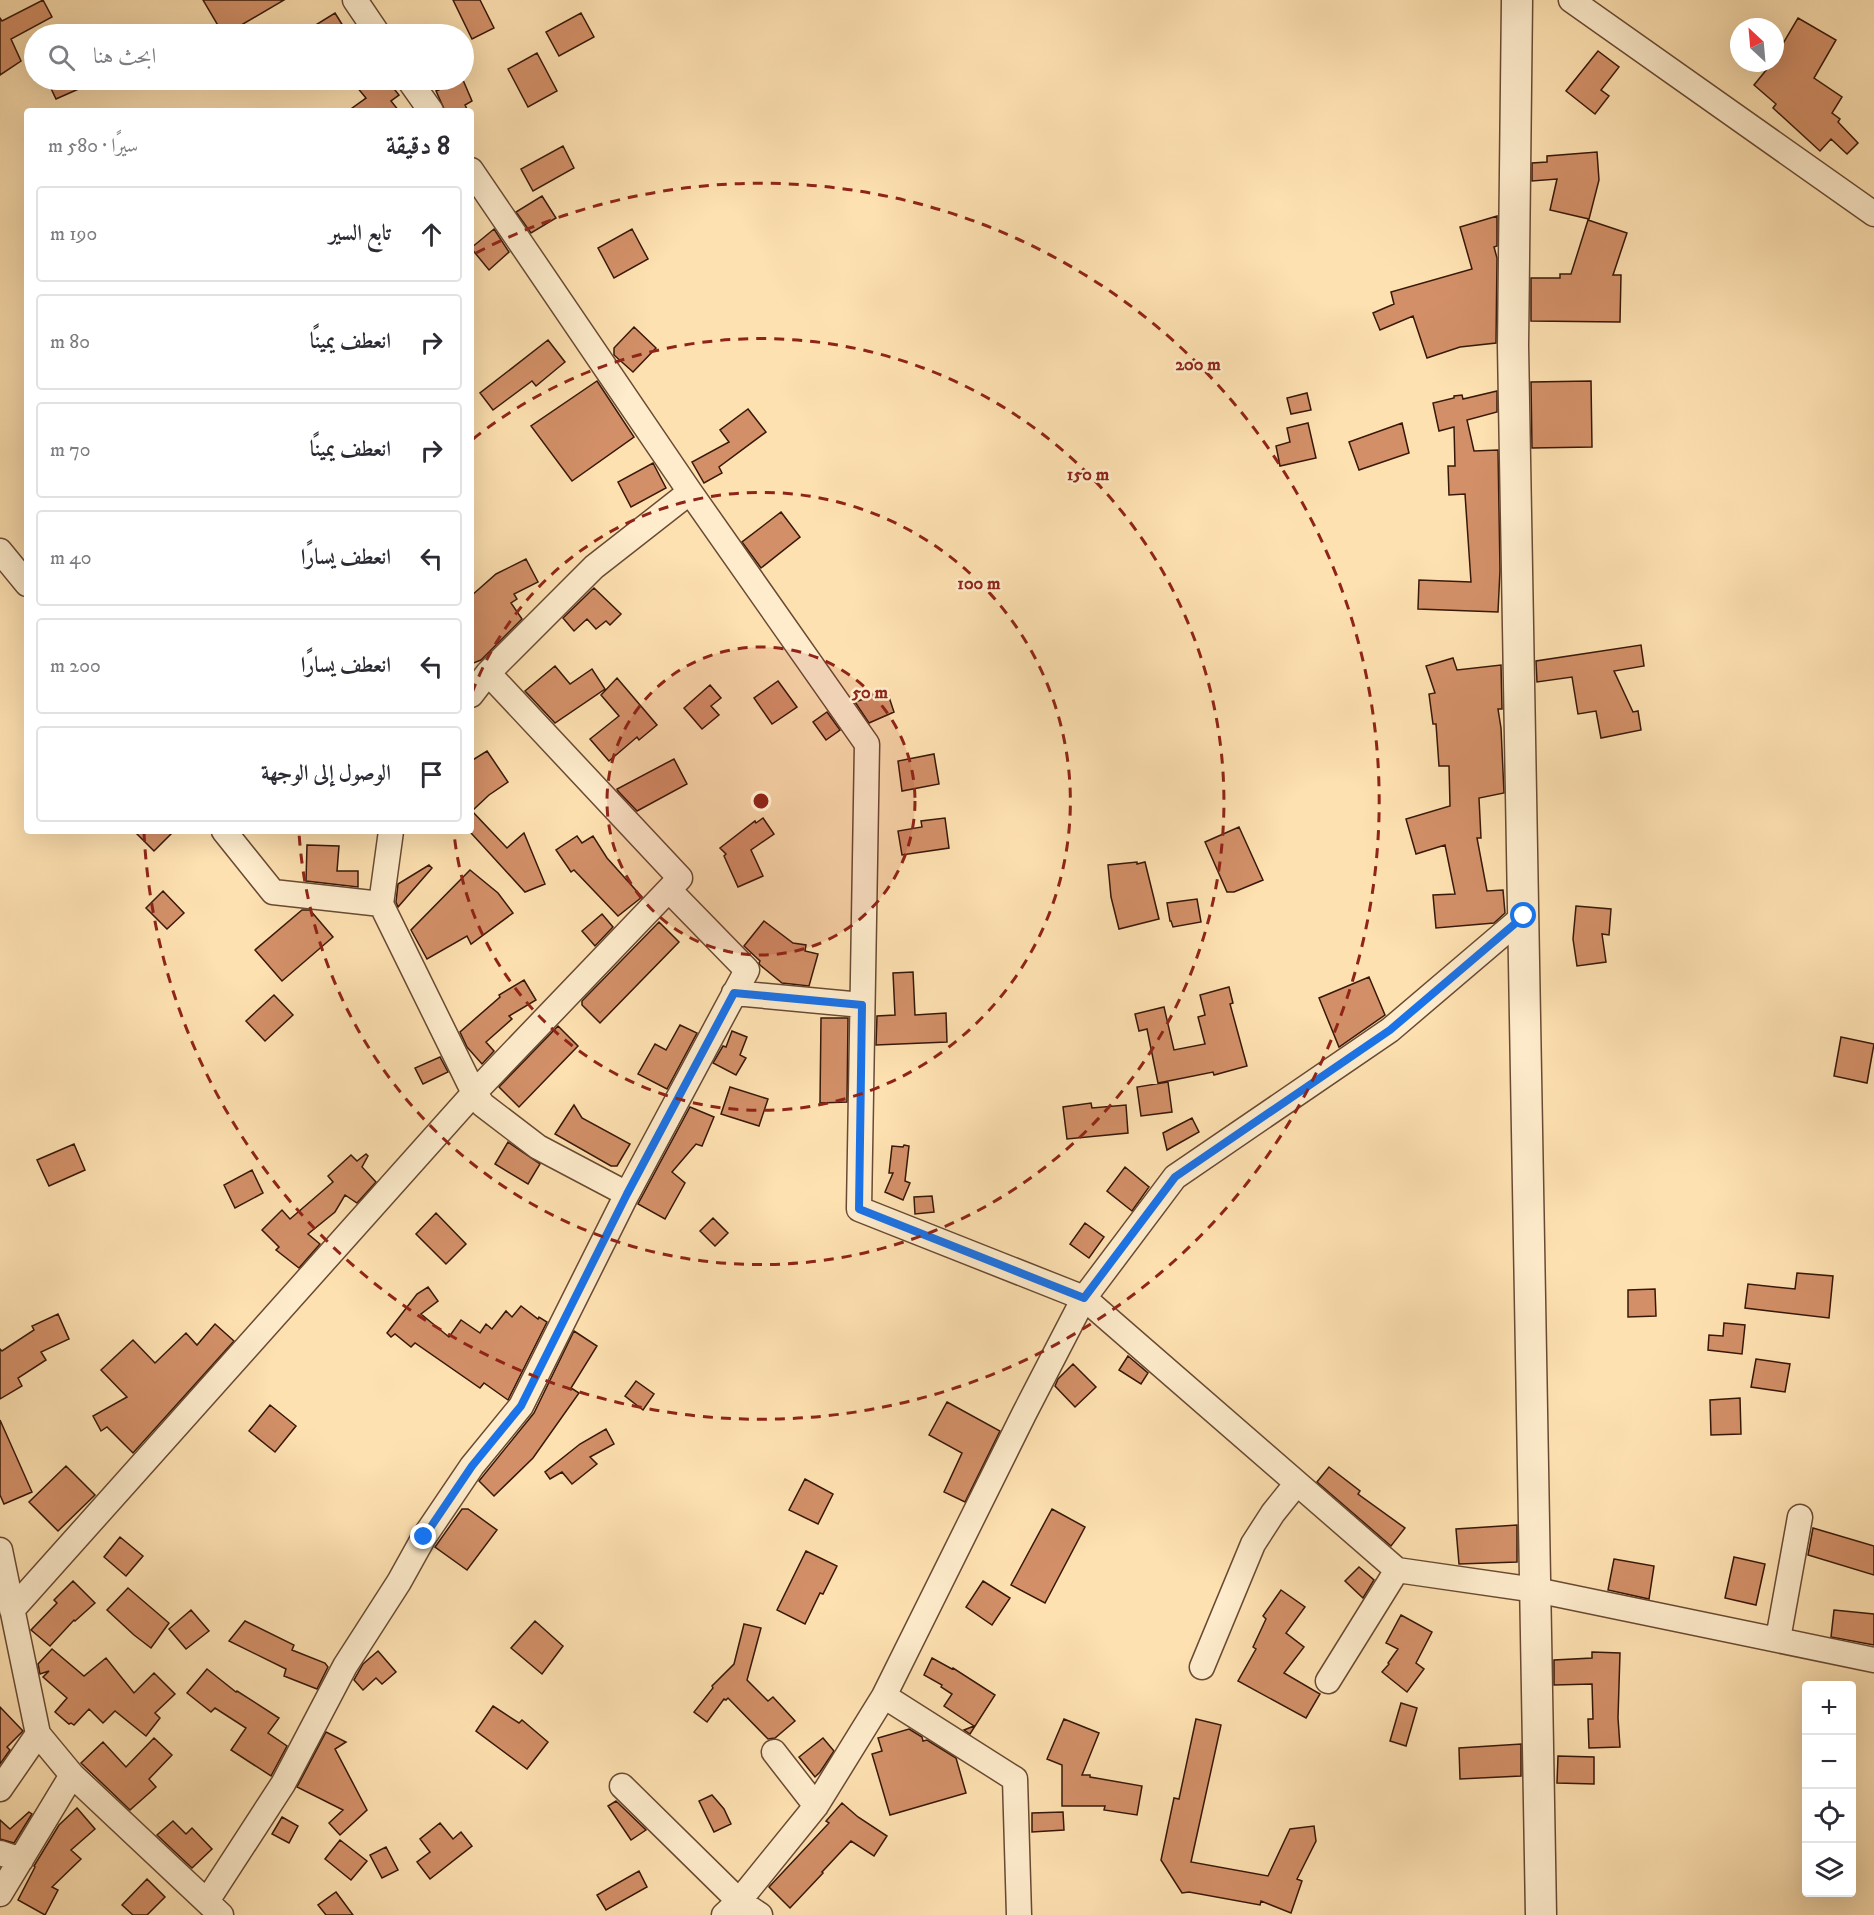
<!DOCTYPE html>
<html lang="ar">
<meta charset="utf-8">
<style>
:root{--surface:#fff;--page:#f2f2f3;--text:#2b2b33;--muted:#7c7c81;--line:#e1e1e2}
body{margin:0;font-family:"IM FELL DW Pica",Amiri,serif;background:var(--page);color:var(--text);direction:rtl}
.controls{position:absolute;right:18px;bottom:18px;display:grid;overflow:hidden;border-radius:6px;box-shadow:0 6px 24px #0002}
.controls button{width:54px;height:54px;display:grid;place-items:center;padding:0;border:0;border-bottom:2px solid var(--line);background:var(--surface);color:var(--text);font:30px sans-serif}
.compass{position:absolute;left:1730px;top:18px;width:54px;height:54px;border-radius:50%;background:var(--surface);box-shadow:0 6px 24px #0002;rotate:334deg}
.stop{position:absolute;width:18px;height:18px;margin:-14px;border:4px solid #1a73e8;border-radius:50%;background:#fff}
.stop.end{background:#1a73e8;border-color:#fff;box-shadow:0 2px 6px #0008}
.list{margin:0;padding:0;list-style:none}
h2{display:flex;justify-content:space-between;align-items:center;height:78px;margin:0;padding:0 24px;font-size:26px}
h2 small{font-size:20px;font-weight:400;color:var(--muted)}
.list li{display:grid;grid-template-columns:39px 1fr auto;gap:18px;align-items:center;box-sizing:border-box;height:96px;margin:0 12px 12px;padding:0 12px;border:2px solid var(--line);border-radius:6px}
.list b{display:block;font-size:22px;white-space:nowrap}
.list em{font-size:20px;font-style:normal;color:var(--muted)}
.icon{flex:none;width:33px;height:33px;fill:none;stroke:currentColor;stroke-width:2;stroke-linecap:round;stroke-linejoin:round}
.map{position:relative;flex:none;width:1874px;height:1915px;overflow:hidden;direction:ltr}
.search{position:absolute;background:var(--surface);box-shadow:0 6px 24px #0002;left:24px;top:24px;width:450px;height:66px;display:flex;align-items:center;gap:15px;box-sizing:border-box;padding:0 21px;border-radius:33px;color:var(--muted);font-size:22px}
.panel{position:absolute;background:var(--surface);box-shadow:0 6px 24px #0002;left:24px;top:108px;width:450px;height:726px;border-radius:6px;direction:rtl}
.map>svg:first-child{display:block}
.building{fill:#d39068;stroke:#371809;stroke-width:1.5}
.lines{fill:none;stroke-linecap:round;stroke-linejoin:round}
.minor-casing{stroke:#694a33;stroke-width:27}
.tertiary-casing{stroke:#694a33;stroke-width:33}
.minor{stroke:#feeccc;stroke-width:24}
.tertiary{stroke:#feeccc;stroke-width:30}
.route{stroke:#1a73e8;stroke-width:8}
.ring{fill:none;stroke:#8f2418;stroke-width:3;stroke-dasharray:10 8}
.centre{fill:#8f2418;stroke:#feeccc;stroke-width:3}
.ring-label{font-size:18px;text-anchor:middle;font-weight:bold;fill:#8f2418;stroke:#feeccc;stroke-width:5;stroke-linejoin:round;paint-order:stroke}
</style>
<div class="map">
<svg width="1874" height="1915" viewBox="0 0 1874 1915">
<rect width="100%" height="100%" fill="#fee1b1"/>
<filter id="stains"><feTurbulence type="fractalNoise" baseFrequency=".00333" numOctaves="4"/><feColorMatrix values="0 0 0 0 .2 0 0 0 0 .09 0 0 0 0 .02 0 0 0 .5 -.17"/></filter>
<radialGradient id="worn" r=".72"><stop offset=".6" stop-color="#630" stop-opacity="0"/><stop offset="1" stop-color="#630" stop-opacity=".3"/></radialGradient>
<path class="building" d="M43,0L52,17L11,39L21,61L0,75V18L2,21Z
M203,0H284L226,34H223Z
M453,0H480L494,28L472,39Z
M335,13L348,34H301Z
M581,13L594,37L559,56L546,32Z
M1798,18L1836,40L1814,78L1842,97L1832,113L1840,119L1838,122L1858,143L1847,154L1831,139L1820,151L1773,108L1776,104L1754,85L1772,63H1775V57Z
M1598,51L1619,67L1601,90L1609,96L1595,114L1566,91Z
M537,53L557,91L528,107L508,69Z
M47,80H99L56,99Z
M351,80H387L399,95L391,101L399,111H348L366,98Z
M463,80L472,101L465,105L468,111H445L436,91Z
M563,146L574,168L533,191L521,169Z
M1597,152L1599,180L1589,219L1550,210L1557,179L1532,181V163L1547,162V156Z
M542,196L556,218L531,233L516,212Z
M1497,216V246L1494,247L1497,258L1496,343L1460,347L1427,358L1413,316L1380,330L1373,313L1394,304L1391,292L1472,269L1460,227Z
M1588,220L1627,233L1613,275H1621L1620,322L1531,321V278H1560V274H1571Z
M494,229L509,252L489,270L471,248Z
M632,229L648,259L614,278L598,248Z
M634,327L656,348L633,372L614,355V348Z
M548,340L565,362L536,386L532,381L493,410L480,393Z
M597,381L634,437L572,481L531,426Z
M1591,381L1592,447L1532,448L1531,382Z
M1497,391V412L1467,420L1474,451L1498,450L1500,570L1498,612L1418,609L1419,580L1471,582L1465,494L1449,495L1448,466H1455L1454,427L1439,431L1433,403L1454,398V396L1462,395L1463,399Z
M1307,393L1311,410L1291,414L1287,398Z
M748,409L766,432L719,467L722,473L704,483L692,462L729,442L720,430Z
M1308,423L1316,458L1280,466L1276,446L1290,442L1287,428Z
M1402,423L1409,453L1359,470L1349,442Z
M653,463L666,488L631,507L618,482Z
M781,512L800,537L761,568L742,542Z
M526,559L538,582L514,594L517,599L511,603L522,619L481,660L471,664V596L496,574Z
M594,588L621,614L610,625L606,621L596,629L587,619L574,631L563,618Z
M1641,645L1644,666L1614,671L1633,712L1638,711L1641,730L1601,738L1596,711L1578,714L1572,677L1537,682L1536,661Z
M1453,658L1457,670L1501,665L1502,709H1498L1501,728L1504,793L1479,798L1481,838H1477L1487,891L1503,890L1505,913L1494,923L1436,928L1433,895L1455,894L1445,845L1416,854L1406,819L1450,806L1449,766H1439L1436,724H1433L1429,694L1435,693L1426,666Z
M555,666L570,684L592,669L605,689L555,723L525,691Z
M617,678L657,725L639,740L637,737L609,761L590,739L619,716L601,695Z
M778,681L797,707L772,724L754,698Z
M710,685L721,698L711,706L719,715L702,729L684,708Z
M887,691L894,712L869,723L855,702Z
M827,712L840,730L826,740L813,722Z
M487,751L508,782L489,795L472,811L507,848L524,833L545,884L525,892L471,833V761Z
M934,754L939,784L902,791L898,761Z
M674,759L687,784L637,811L618,791L617,789Z
M763,818L774,834L751,850L763,876L738,887L724,856L726,854L720,848L755,821L756,823Z
M945,818L949,848L902,855L898,831L922,827L921,821Z
M1239,827L1263,880L1234,892H1227L1205,842Z
M134,831H174L154,851Z
M577,836L582,843L593,836L607,858L642,897L618,916L574,870L571,872L556,850Z
M307,845L339,846L337,871H358V887L306,881Z
M1137,862V864L1145,862L1159,919L1119,929L1111,897L1108,865Z
M429,865L432,868L398,907L396,902L398,884Z
M470,870L498,893L513,913L471,944L467,936L427,959L411,930Z
M163,891L184,913L167,929L146,908Z
M1197,899L1201,922L1173,927L1171,921H1170L1167,903Z
M1576,906L1611,909L1609,935L1602,934L1606,962L1577,966L1573,939Z
M302,910H310L333,937L282,981L255,950Z
M602,914L613,927L595,946L582,931Z
M764,921L793,943L806,945L805,951L818,954L809,986L782,983L760,965L759,963L760,961L744,946Z
M659,922L679,942L600,1023L582,1005V1001Z
M913,972L915,1015L946,1013L947,1042L876,1045L877,1016L895,1015L893,973Z
M1369,977L1385,1015L1339,1047L1319,998Z
M524,980L536,1000L509,1016L512,1019L486,1042L494,1051L482,1064L467,1047L460,1032L500,997L499,995Z
M1229,987L1233,1003L1230,1004L1247,1066L1214,1075L1213,1072L1158,1083L1147,1029L1139,1031L1135,1014L1164,1007L1174,1050L1205,1044L1198,1017L1205,1015L1200,995Z
M274,995L293,1015L265,1041L246,1021Z
M821,1018H848L847,1102L820,1103Z
M680,1025L697,1033L667,1089L638,1074L655,1044L666,1050Z
M558,1026L578,1046L519,1107L499,1087Z
M732,1031L747,1037L740,1055L746,1058L736,1075L713,1063L723,1046L726,1047Z
M1841,1037L1874,1044L1867,1083L1834,1076Z
M440,1057L448,1072L423,1084L415,1068Z
M1168,1082L1172,1112L1141,1116L1137,1087Z
M730,1087L768,1099L759,1126L721,1114Z
M1091,1103L1092,1108L1126,1105L1128,1133L1067,1139L1063,1107Z
M574,1105L582,1118L630,1144L617,1166H611L555,1134Z
M690,1107L714,1117L702,1146L696,1144L672,1172L685,1183L665,1219L638,1204Z
M1192,1118L1199,1132L1167,1150L1163,1133Z
M508,1142L540,1164L528,1184L495,1164Z
M74,1144L85,1170L49,1186L37,1160Z
M904,1145L909,1146L905,1181L910,1183L903,1200L885,1192L893,1173H889L892,1146L903,1147Z
M366,1154L368,1156L362,1167L376,1182L357,1203L345,1195L335,1212L308,1234L320,1244L299,1268L276,1250L279,1247L262,1230L282,1210L290,1219L333,1182L328,1176L351,1155L357,1161Z
M1125,1167L1149,1187L1132,1211L1107,1191Z
M252,1170L263,1193L235,1208L224,1185Z
M932,1196L934,1212L915,1214L914,1197Z
M436,1213L466,1244L446,1264L416,1234Z
M713,1218L728,1233L715,1246L700,1231Z
M1085,1223L1104,1237L1089,1258L1070,1244Z
M1797,1273L1833,1276L1829,1318L1745,1308L1748,1284L1795,1289Z
M428,1287L438,1301L421,1314L449,1337L461,1320L480,1333L486,1324L492,1329L506,1311L512,1317L521,1306L538,1319L539,1317L547,1322L508,1400L484,1383L480,1388L415,1343L411,1347L395,1334L391,1337L387,1333L417,1294Z
M1655,1289L1656,1316L1628,1317V1290Z
M58,1314L69,1339L41,1352L46,1360L18,1378L22,1386L0,1399V1349L2,1351L34,1330L32,1326Z
M1724,1323L1745,1325L1742,1354L1708,1350L1709,1335L1723,1336Z
M215,1324L234,1341L133,1453L107,1427L101,1431L93,1416L127,1397L101,1370L133,1340L155,1363L186,1333L197,1345Z
M574,1331L597,1346L571,1388L579,1393L533,1458L494,1496L479,1481L534,1413Z
M1128,1356L1148,1373L1141,1384L1119,1370Z
M1756,1359L1790,1364L1785,1392L1751,1387Z
M1073,1364L1096,1387L1075,1407L1055,1386L1058,1379Z
M636,1381L654,1394L643,1410L625,1396Z
M1740,1398L1741,1434L1711,1435L1710,1400Z
M947,1402L1000,1431L965,1502L944,1492L962,1453L929,1435Z
M270,1405L296,1426L275,1452L249,1431Z
M0,1420L32,1492L4,1504L0,1495Z
M606,1429L614,1444L590,1457L597,1464L572,1484L562,1472L550,1479L545,1472L580,1444Z
M66,1466L95,1495L58,1531L29,1502Z
M1329,1467L1360,1491L1358,1494L1405,1528L1391,1546L1317,1482Z
M805,1479L833,1494L818,1524L789,1510Z
M462,1509H468L497,1530L467,1570L435,1547Z
M1052,1509L1085,1527L1045,1603L1011,1585Z
M1517,1525V1562L1459,1564L1456,1529Z
M1813,1528L1874,1546V1575L1808,1555Z
M120,1537L143,1556L126,1576L104,1557Z
M806,1551L837,1566L823,1594L820,1593L805,1624L777,1610Z
M1734,1557L1765,1564L1756,1605L1725,1598Z
M1614,1559L1654,1566L1649,1599L1608,1590Z
M1359,1567L1374,1580L1363,1598L1345,1581Z
M73,1581L95,1603L75,1621L74,1620L50,1646L31,1630L57,1603L54,1600Z
M983,1581L1010,1598L992,1625L966,1607Z
M128,1588L169,1623L151,1648L134,1635L107,1610Z
M1281,1590L1305,1607L1286,1633L1304,1647L1284,1673L1320,1694L1306,1718L1238,1681L1256,1649L1253,1647L1266,1619L1263,1616Z
M191,1610L209,1631L186,1649L169,1629Z
M1834,1610L1874,1614V1645L1831,1637Z
M1401,1615L1432,1632L1416,1663L1424,1669L1407,1692L1382,1672L1389,1664L1388,1663L1398,1649L1386,1643Z
M245,1621L294,1645L292,1650L325,1663L328,1667L317,1689L284,1676L286,1669L229,1641Z
M535,1621L563,1646L542,1674L511,1648Z
M744,1624L761,1628L747,1680L768,1701L773,1697L795,1721L775,1738L768,1739L728,1698L726,1700L724,1699L707,1722L694,1712L713,1688L712,1686L734,1664Z
M52,1649L84,1676L106,1658L134,1693L154,1673L175,1694L155,1713L160,1718L146,1736L115,1711L103,1723L89,1709L74,1725L71,1723L69,1724L55,1712L67,1698L43,1677L49,1671L40,1674L38,1664Z
M378,1651L396,1672L382,1684L376,1678L363,1690L354,1680L363,1664Z
M1592,1652L1620,1653L1618,1718L1620,1747L1589,1748L1588,1719H1593L1592,1684L1554,1685V1660L1592,1658Z
M932,1658L952,1669L953,1668L995,1695L970,1734L964,1730L974,1726L944,1706L952,1694L941,1687L942,1685L924,1675Z
M207,1669L236,1692L237,1691L279,1718L268,1733L287,1746L271,1776L231,1750L246,1728L215,1708L211,1712L187,1693Z
M1401,1703L1417,1708L1406,1746L1390,1741Z
M493,1706L519,1723L522,1720L548,1742L527,1769L476,1731Z
M0,1707L23,1731L7,1747L10,1750L0,1764Z
M1064,1719L1099,1733L1082,1775H1090V1777L1142,1786L1137,1815L1104,1810L1105,1806H1062V1765L1047,1759Z
M1196,1719L1221,1725L1191,1862L1268,1876L1290,1829L1314,1826L1316,1841L1297,1879L1302,1881L1291,1913L1261,1901L1260,1905L1189,1892L1182,1893L1161,1860L1174,1798L1179,1799Z
M909,1729L922,1737L923,1741L927,1740L956,1758L966,1793L890,1815L872,1754L882,1751L878,1738Z
M326,1732L346,1742L335,1749L367,1810L340,1835L329,1823L343,1810L297,1787Z
M154,1738L172,1755L149,1779L156,1787L130,1810L81,1763L103,1742L126,1767Z
M823,1738L834,1751L820,1772L815,1777L799,1757Z
M1521,1744V1776L1460,1779L1459,1748Z
M1558,1756L1594,1757V1784L1557,1783Z
M712,1795L724,1809L731,1824L714,1832L699,1801Z
M616,1801L646,1830L631,1840L608,1806Z
M842,1803L858,1817L887,1836L874,1856L851,1841L822,1872L823,1873L790,1908L769,1887L829,1823L826,1821Z
M77,1808L95,1829L71,1850L81,1859L52,1887L58,1890L45,1915L18,1900L35,1867L34,1866L59,1825Z
M29,1812L32,1814L14,1843L0,1839V1820L10,1829Z
M1063,1812L1064,1830L1032,1832V1813Z
M282,1817L298,1826L289,1843L272,1834Z
M173,1821L186,1834L192,1828L212,1849L192,1868L157,1835Z
M440,1823L453,1839L461,1832L472,1846L430,1879L417,1862L430,1852L420,1839Z
M340,1840L367,1861L351,1880L325,1859Z
M386,1847L398,1870L382,1878L370,1855Z
M639,1871L647,1887L606,1910L597,1895Z
M147,1879L165,1897L147,1915H133L122,1905Z
M336,1892L353,1915H326L318,1905Z"/>
<g class="lines">
<defs>
<path id="minor" d="M355,0L378,34
M1571,0L1874,214
M409,80L431,111
M471,170L690,492L867,744L859,1209L1084,1298L1397,1570L1536,1590L1874,1660
M0,551L27,584
M471,695L488,673L594,567L690,492
M224,831L273,892L381,904L474,1093L483,1105L538,1147L627,1194
M381,904L391,831
M734,993L862,1005
M0,1550L38,1734L72,1775L221,1915
M12,1610L474,1093L680,878L488,673
M1778,1639L1800,1517
M1202,1667L1253,1544L1273,1513L1297,1483
M1328,1681L1397,1570
M884,1696L1015,1779L1019,1915
M774,1752L816,1806
M622,1786L739,1901L760,1915
M0,1789L38,1734
M0,1853L21,1860
M0,1894L72,1775
M207,1901L283,1784L345,1666L399,1582L424,1537L472,1466L521,1406L627,1194L747,970L669,890
M724,1915L739,1901L816,1806L884,1696L1024,1414L1084,1298L1175,1177L1390,1030L1524,916"/>
<path id="tertiary" d="M1517,0L1513,346L1541,1915"/>
</defs>
<use href="#minor" class="minor-casing"/>
<use href="#tertiary" class="tertiary-casing"/>
<use href="#minor" class="minor"/>
<use href="#tertiary" class="tertiary"/>
</g>
<g class="lines">
<path class="route" d="M424,1537L472,1466L521,1406L627,1194L734,993L862,1005L859,1209L1084,1298L1175,1177L1390,1030L1524,916"/>
</g>
<circle cx="761" cy="801" r="154" fill="#8f2418" fill-opacity=".12"/>
<g class="ring">
<circle cx="761" cy="801" r="154"/>
<path d="M472 693A309 309 0 1 1 454 833"/>
<path d="M473 439A463 463 0 1 1 299 833"/>
<path d="M476 253A618 618 0 1 1 144 833"/>
</g>
<circle cx="761" cy="801" r="9" class="centre"/>
<g class="ring-label">
<text x="1198" y="370">200 m</text>
<text x="1088" y="480">150 m</text>
<text x="979" y="589">100 m</text>
<text x="870" y="698">50 m</text>
</g>
<rect width="100%" height="100%" filter="url(#stains)"/>
<rect width="100%" height="100%" fill="url(#worn)"/>
</svg>
<div class="controls">
<button>+</button>
<button>−</button>
<button><svg class="icon" aria-label="locate" viewBox="0 0 24 24"><circle cx="12" cy="12" r="6"/><path d="M12 2v4M12 18v4M2 12h4M18 12h4"/></svg></button>
<button><svg class="icon" aria-label="layers" viewBox="0 0 24 24"><path d="M12 4l9 5-9 5-9-5zM3 14l9 5 9-5"/></svg></button>
</div>
<svg class="compass" viewBox="-18 -18 36 36"><path d="M0-13l5 13h-10z" fill="#e53935"/><path d="M0 13l5-13h-10z" fill="#7c7c81"/></svg>
<div class="stop" style="left:1524px;top:916px"></div>
<div class="stop end" style="left:424px;top:1537px"></div>
<div class="search"><svg class="icon" aria-label="search" viewBox="0 0 24 24"><circle cx="10" cy="10" r="6"/><path d="M15 15l6 6"/></svg>ابحث هنا</div>
<section class="panel">
<h2>8 دقيقة<small>سيرًا · 580 m</small></h2>
<ul class="list">
<li><svg class="icon" aria-label="ahead" viewBox="0 0 24 24"><path d="M12 20V5M6 11l6-6 6 6"/></svg><div><b>تابع السير</b></div><em>190 m</em></li>
<li><svg class="icon" aria-label="right" viewBox="0 0 24 24"><path d="M7 20v-9h11M14 6l5 5-5 5"/></svg><div><b>انعطف يمينًا</b></div><em>80 m</em></li>
<li><svg class="icon" aria-label="right" viewBox="0 0 24 24"><path d="M7 20v-9h11M14 6l5 5-5 5"/></svg><div><b>انعطف يمينًا</b></div><em>70 m</em></li>
<li><svg class="icon" aria-label="left" viewBox="0 0 24 24"><path d="M17 20v-9H6M10 6l-5 5 5 5"/></svg><div><b>انعطف يسارًا</b></div><em>40 m</em></li>
<li><svg class="icon" aria-label="left" viewBox="0 0 24 24"><path d="M17 20v-9H6M10 6l-5 5 5 5"/></svg><div><b>انعطف يسارًا</b></div><em>200 m</em></li>
<li><svg class="icon" aria-label="arrive" viewBox="0 0 24 24"><path d="M6 21V4h12l-3 4 3 4H6"/></svg><div><b>الوصول إلى الوجهة</b></div></li>
</ul>
</section>
</div>
